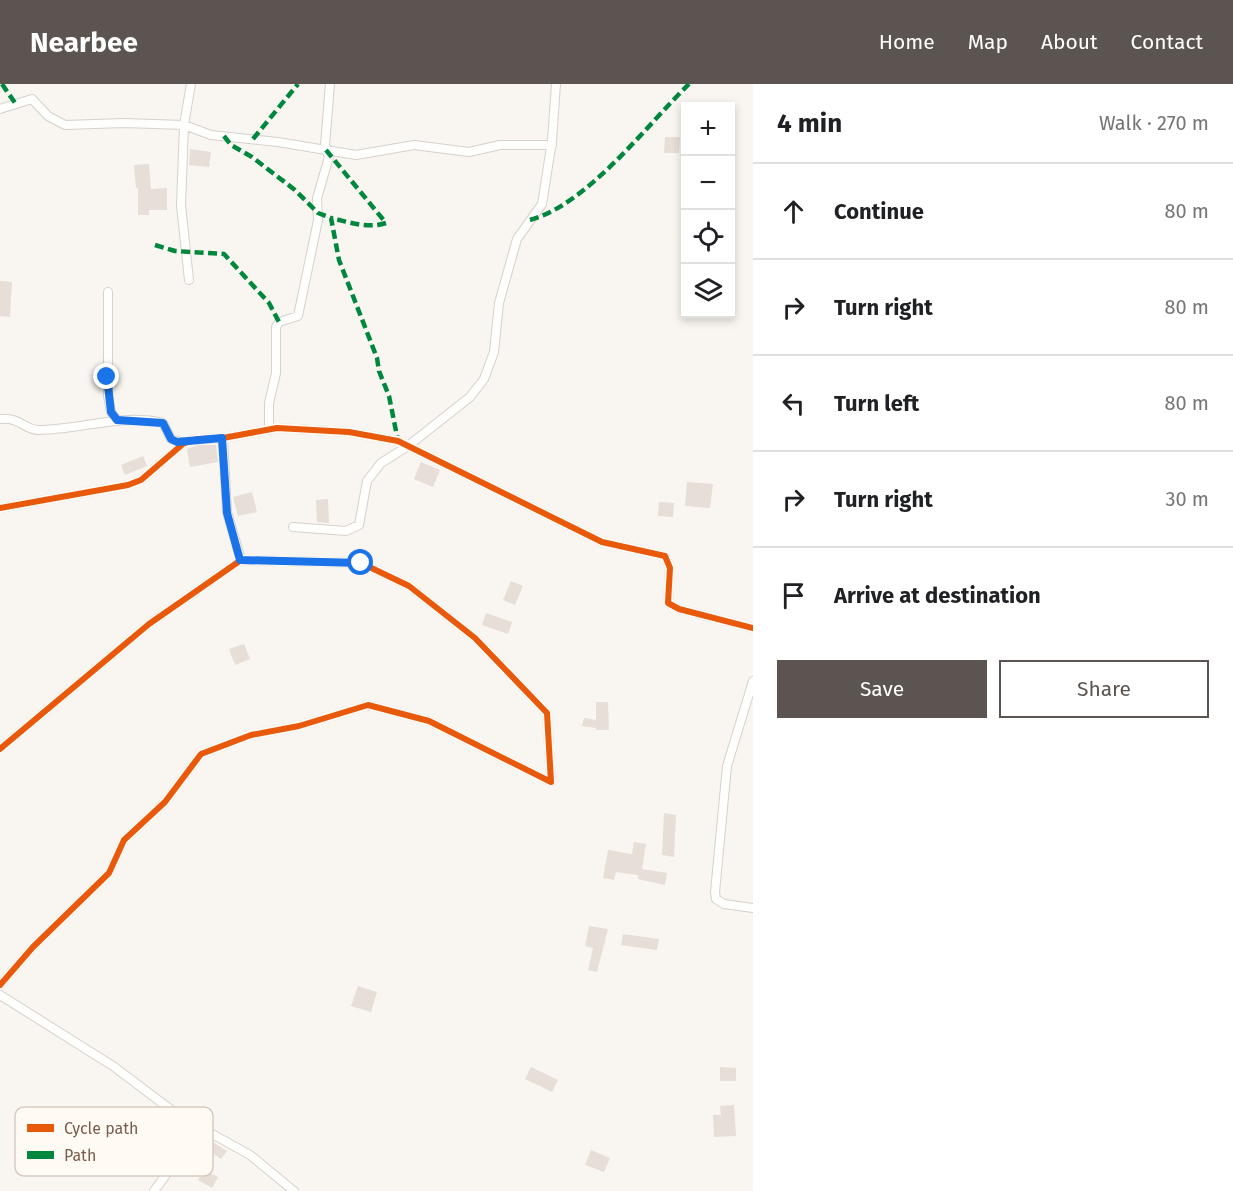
<!DOCTYPE html>
<meta charset="utf-8">
<style>
:root{--surface:#fff;--page:#f2f2f2;--text:#202124;--muted:#757577;--line:#e0e0e0;--accent:#5c5450}
body{margin:0;font-family:"Fira Sans",sans-serif;background:var(--page);color:var(--text)}
.controls{position:absolute;right:18px;top:18px;display:grid;overflow:hidden;border-radius:0px;box-shadow:0 3px 9px #0003}
.controls button{width:54px;height:54px;display:grid;place-items:center;padding:0;border:0;border-bottom:2px solid var(--line);background:var(--surface);color:var(--text);font:30px sans-serif}
.stop{position:absolute;width:18px;height:18px;margin:-14px;border:4px solid #1a73e8;border-radius:50%;background:#fff}
.stop.end{background:#1a73e8;border-color:#fff;box-shadow:0 2px 6px #0008}
.list{margin:0;padding:0;list-style:none}
h2{display:flex;justify-content:space-between;align-items:center;height:78px;margin:0;padding:0 24px;font-size:26px}
h2 small{font-size:20px;font-weight:400;color:var(--muted)}
.list li{display:grid;grid-template-columns:39px 1fr auto;gap:18px;align-items:center;box-sizing:border-box;height:96px;padding:0 24px;border-top:2px solid var(--line)}
.list b{display:block;font-size:22px;white-space:nowrap}
.list em{font-size:20px;font-style:normal;color:var(--muted)}
.actions{display:flex;gap:12px;padding:18px 24px}
.actions a{flex:1;padding:14px 0;border:2px solid var(--accent);border-radius:0px;text-align:center;font-size:21px;color:var(--accent)}
.actions .main{background:var(--accent);color:#fff}
.icon{flex:none;width:33px;height:33px;fill:none;stroke:currentColor;stroke-width:2;stroke-linecap:round;stroke-linejoin:round}
.map{position:relative;flex:none;width:753px;height:1107px;overflow:hidden}
header{display:flex;align-items:center;gap:36px;box-sizing:border-box;height:84px;padding:0 30px;background:var(--accent);color:#fff}
header strong{font-size:28px}
nav{display:flex;gap:33px;margin-inline-start:auto;font-size:21px}
main{display:flex}
aside{flex:1;background:var(--surface)}
.map>svg:first-child{display:block}
.building{fill:#e6ded7}
.lines{fill:none;stroke-linecap:round;stroke-linejoin:round}
.minor-casing{stroke:#d7d1cb;stroke-width:10}
.minor{stroke:#fefefd;stroke-width:8}
.quiet{stroke:#00873e;stroke-width:4.5;stroke-dasharray:9 4.5;stroke-linecap:butt}
.cycleway-casing{stroke:#fffaf3;stroke-width:10}
.cycleway{stroke:#e8590c;stroke-width:6}
.route{stroke:#1a73e8;stroke-width:8}
.key{fill:#fffaf3;stroke:#d7cbc1;stroke-width:1.5}
.key-label{font-size:16px;fill:#7a5c4d}
</style>
<header>
<strong>Nearbee</strong>
<nav><a>Home</a><a>Map</a><a>About</a><a>Contact</a></nav>
</header>
<main>
<div class="map">
<svg width="753" height="1107" viewBox="0 0 753 1107">
<rect width="100%" height="100%" fill="#f9f5f0"/>
<path class="building" d="M665,53H680L679,69H664Z
M190,65L211,68L209,83L189,81Z
M149,80L151,105L167,104V126H149V131H138V104H136L134,81Z
M0,197L12,198L10,233L0,232Z
M199,361H216L218,378L190,383L187,365Z
M143,372L147,382L125,391L121,381Z
M421,378L440,386L433,403L414,395Z
M687,398L713,400L710,424L685,422Z
M252,408L257,428L238,432L233,413Z
M328,415L329,439L317,438L316,416Z
M659,418L674,419L673,433L658,432Z
M511,497L523,502L515,521L503,516Z
M486,529L512,538L508,550L482,541Z
M244,560L250,575L235,581L229,565Z
M596,618H608L609,646H596V644L582,642L584,634L596,636Z
M664,729L676,731L674,773L662,771Z
M634,758L646,760L642,785L667,789L665,801L638,795V791L616,788L614,796L603,794L608,766L632,770Z
M589,842L608,845L597,888L588,886L593,864L585,862Z
M623,850L659,855L657,866L621,861Z
M358,902L377,908L371,928L351,922Z
M531,983L558,996L552,1008L525,995Z
M720,983L736,984V997H720Z
M734,1021L736,1052L714,1053L713,1031H721L720,1022Z
M211,1057L227,1067L221,1075L205,1064Z
M591,1066L610,1074L604,1088L585,1081Z
M204,1086L218,1093L212,1104L198,1096Z"/>
<g class="lines">
<defs>
<path id="minor" d="M191,0L184,41L211,51L278,58L356,71L414,61L469,68L500,61H552
M0,25L32,15L48,32L65,41L124,39L184,41L181,121L189,196
M108,208V312L111,328L117,336
M0,335C20,333 25,346 38,346C80,346 121,329 163,339L171,355L184,359
M269,346V319L276,289V243L279,238L298,232L318,136L317,114L329,73L325,61L330,0
M223,354L227,428L241,476
M0,424L128,401L141,396L184,359L198,355L223,354L277,344L349,348L398,357L602,458L665,472L670,484L668,519L679,525L753,544
M293,443L346,447L359,441L367,397L381,379L408,362L470,313L484,295L494,268L499,219L517,155L542,120L552,57L556,0
M753,597L727,682L715,808L716,815L724,820L753,824
M0,665L149,540L241,476L361,479L409,502L475,554L547,629L551,698L429,637L368,621L299,642L251,651L201,670L165,718L124,756L109,789L33,863L0,901
M0,911L113,982L178,1031L250,1071L294,1107
M154,1107L201,1044"/>
</defs>
<use href="#minor" class="minor-casing"/>
<use href="#minor" class="minor"/>
<path class="quiet" d="M2,0L15,19
M224,52L231,61L252,73L295,106L318,129L331,134L339,176L377,274L379,287L389,312L398,357
M253,55L298,0
M326,66L386,139C367,145 349,138 331,134
M530,136C588,120 646,42 689,0
M155,161L175,167L224,170L269,219L279,238"/>
<defs>
<path id="cycleway" d="M0,424L128,401L141,396L184,359L198,355L223,354L277,344L349,348L398,357L602,458L665,472L670,484L668,519L679,525L753,544
M0,665L149,540L241,476L361,479L409,502L475,554L547,629L551,698L429,637L368,621L299,642L251,651L201,670L165,718L124,756L109,789L33,863L0,901"/>
</defs>
<use href="#cycleway" class="cycleway-casing"/>
<use href="#cycleway" class="cycleway"/>
</g>
<g class="lines">
<path class="route" d="M107,293L111,328L117,336L163,339L171,355L177,358L222,354L227,429L240,476L361,479"/>
</g>
<rect x="15" y="1023" width="198" height="69" rx="9" class="key"/>
<rect x="27" y="1040" width="27" height="8" fill="#e8590c"/>
<rect x="27" y="1067" width="27" height="8" fill="#00873e"/>
<g class="key-label">
<text x="64" y="1050">Cycle path</text>
<text x="64" y="1077">Path</text>
</g>
</svg>
<div class="controls">
<button>+</button>
<button>−</button>
<button><svg class="icon" aria-label="locate" viewBox="0 0 24 24"><circle cx="12" cy="12" r="6"/><path d="M12 2v4M12 18v4M2 12h4M18 12h4"/></svg></button>
<button><svg class="icon" aria-label="layers" viewBox="0 0 24 24"><path d="M12 4l9 5-9 5-9-5zM3 14l9 5 9-5"/></svg></button>
</div>
<div class="stop" style="left:361px;top:479px"></div>
<div class="stop end" style="left:107px;top:293px"></div>
</div>
<aside>
<h2>4 min<small>Walk · 270 m</small></h2>
<ul class="list">
<li><svg class="icon" aria-label="ahead" viewBox="0 0 24 24"><path d="M12 20V5M6 11l6-6 6 6"/></svg><div><b>Continue</b></div><em>80 m</em></li>
<li><svg class="icon" aria-label="right" viewBox="0 0 24 24"><path d="M7 20v-9h11M14 6l5 5-5 5"/></svg><div><b>Turn right</b></div><em>80 m</em></li>
<li><svg class="icon" aria-label="left" viewBox="0 0 24 24"><path d="M17 20v-9H6M10 6l-5 5 5 5"/></svg><div><b>Turn left</b></div><em>80 m</em></li>
<li><svg class="icon" aria-label="right" viewBox="0 0 24 24"><path d="M7 20v-9h11M14 6l5 5-5 5"/></svg><div><b>Turn right</b></div><em>30 m</em></li>
<li><svg class="icon" aria-label="arrive" viewBox="0 0 24 24"><path d="M6 21V4h12l-3 4 3 4H6"/></svg><div><b>Arrive at destination</b></div></li>
</ul>
<div class="actions"><a class="main">Save</a><a>Share</a></div>
</aside>
</main>
